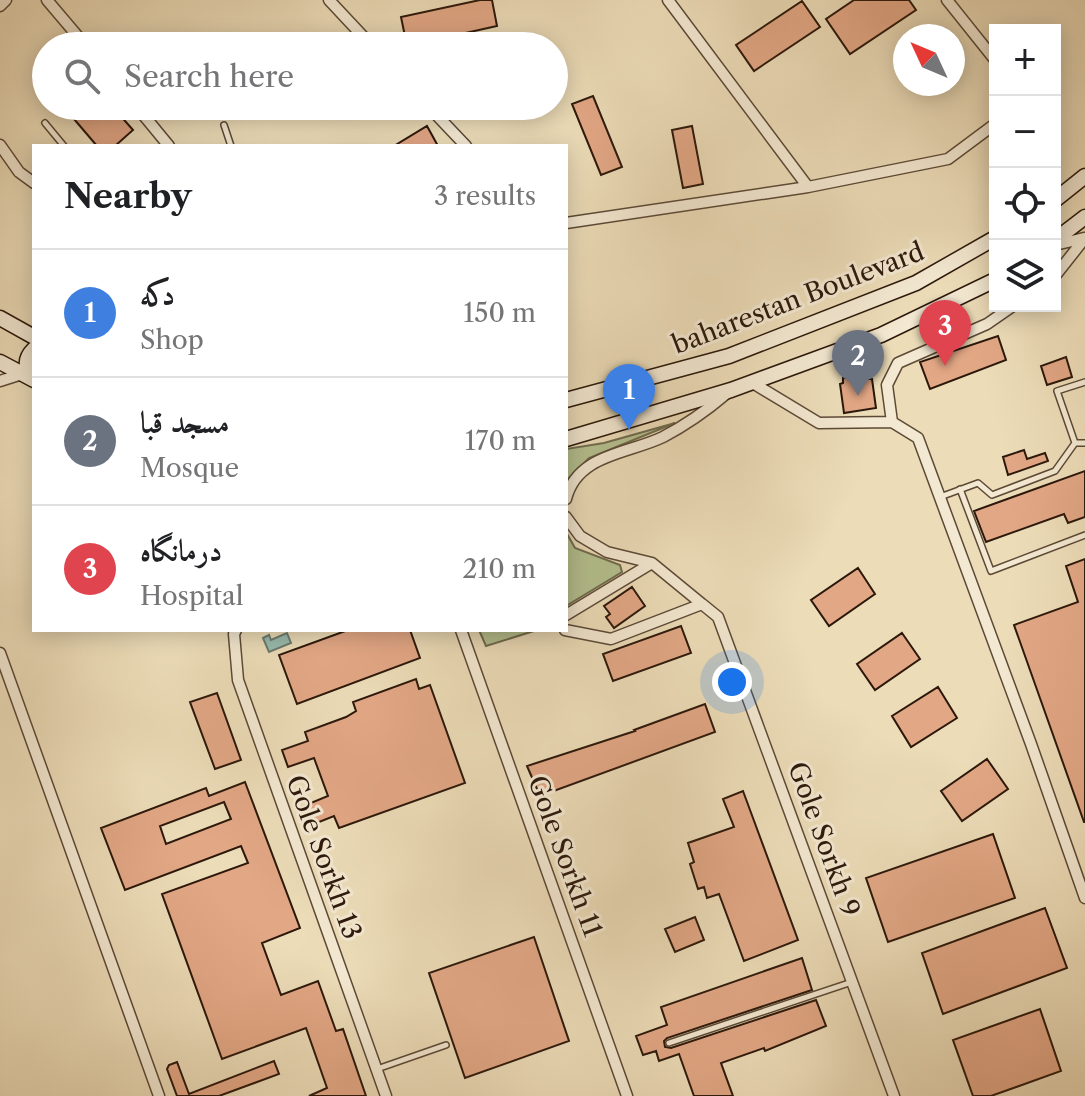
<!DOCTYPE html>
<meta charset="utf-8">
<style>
:root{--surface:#fff;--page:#f6f6f6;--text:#202124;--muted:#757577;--line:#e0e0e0;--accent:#0f766e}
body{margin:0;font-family:"Libre Caslon Text",Amiri,serif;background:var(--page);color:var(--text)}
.controls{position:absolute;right:24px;top:24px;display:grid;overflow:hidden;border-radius:0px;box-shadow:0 4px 20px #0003}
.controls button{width:72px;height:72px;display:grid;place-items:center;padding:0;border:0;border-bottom:2px solid var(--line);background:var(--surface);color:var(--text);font:40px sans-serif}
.compass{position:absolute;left:893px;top:24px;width:72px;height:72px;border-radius:50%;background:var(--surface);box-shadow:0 4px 20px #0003;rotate:314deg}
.you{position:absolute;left:732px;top:682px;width:28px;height:28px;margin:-20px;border:6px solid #fff;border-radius:50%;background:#1a73e8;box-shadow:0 0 0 12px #1a73e833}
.badge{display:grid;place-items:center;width:52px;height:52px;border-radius:50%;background:var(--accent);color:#fff;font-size:26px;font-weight:700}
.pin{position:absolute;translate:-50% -66px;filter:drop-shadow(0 2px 4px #0008)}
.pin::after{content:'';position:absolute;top:42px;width:28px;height:24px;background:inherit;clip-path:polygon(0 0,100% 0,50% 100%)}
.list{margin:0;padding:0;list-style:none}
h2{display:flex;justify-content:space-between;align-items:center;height:104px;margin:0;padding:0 32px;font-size:34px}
h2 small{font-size:26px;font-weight:400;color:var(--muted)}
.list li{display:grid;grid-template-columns:52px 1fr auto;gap:24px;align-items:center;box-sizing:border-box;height:128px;padding:0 32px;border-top:2px solid var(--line)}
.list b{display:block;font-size:30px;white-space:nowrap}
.list p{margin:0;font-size:26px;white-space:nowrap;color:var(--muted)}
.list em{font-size:26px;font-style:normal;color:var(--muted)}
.icon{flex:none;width:44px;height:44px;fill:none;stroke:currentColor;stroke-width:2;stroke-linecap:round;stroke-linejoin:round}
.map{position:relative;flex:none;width:1085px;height:1096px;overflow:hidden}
.search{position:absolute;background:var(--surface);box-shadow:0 4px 20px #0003;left:32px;top:32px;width:536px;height:88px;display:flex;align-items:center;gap:20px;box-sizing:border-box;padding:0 28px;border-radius:44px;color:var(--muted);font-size:30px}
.panel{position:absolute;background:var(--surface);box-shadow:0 4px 20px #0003;left:32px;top:144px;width:536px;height:488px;border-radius:0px}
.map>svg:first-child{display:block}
.green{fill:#b5c190;stroke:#706c4e;stroke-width:2}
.water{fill:#99bcb0;stroke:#6d7a6e;stroke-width:2}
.building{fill:#e2a785;stroke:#2c180b;stroke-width:2;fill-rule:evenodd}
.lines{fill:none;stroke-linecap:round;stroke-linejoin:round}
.lane-casing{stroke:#5c4936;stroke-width:8}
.street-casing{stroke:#5c4936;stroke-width:13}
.secondary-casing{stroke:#2c180b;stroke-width:17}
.lane{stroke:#f3e8d1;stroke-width:5}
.street{stroke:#f3e8d1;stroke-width:10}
.secondary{stroke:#f3e8d1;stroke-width:14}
.labels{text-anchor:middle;stroke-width:6;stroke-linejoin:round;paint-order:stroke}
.street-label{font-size:26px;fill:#2c180b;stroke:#f3e8d1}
</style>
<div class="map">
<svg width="1085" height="1096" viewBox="0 0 1085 1096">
<rect width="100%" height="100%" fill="#ecdcb8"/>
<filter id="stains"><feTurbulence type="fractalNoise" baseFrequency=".0025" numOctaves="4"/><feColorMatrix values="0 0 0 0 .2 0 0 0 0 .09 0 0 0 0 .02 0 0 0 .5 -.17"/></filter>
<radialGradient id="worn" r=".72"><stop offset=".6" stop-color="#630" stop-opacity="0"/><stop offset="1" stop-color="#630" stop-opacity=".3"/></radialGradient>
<path class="green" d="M675,423L589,458L566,481V449L604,443Z
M566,532L575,548L620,565L622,572L566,606Z
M479,630H532L534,631L486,646Z"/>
<path class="water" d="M287,633L291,643L269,652L263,638L269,635L271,640Z"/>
<path class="building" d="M480,0H492L497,26L407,46L401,17Z
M854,0H909L916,10L850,54L826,19Z
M802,1L820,27L754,71L736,45Z
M593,96L622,167L601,175L572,104Z
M88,106H112L133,130L115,146H97L74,119Z
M427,126L438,146H394Z
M692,126L703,184L683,188L672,130Z
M998,336L1006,360L930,389L920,362Z
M1066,357L1072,377L1047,385L1041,366Z
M869,375V379H872L876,408L844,413L840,384L843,383V378Z
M1024,450L1027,459L1045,453L1048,461L1008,475L1003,457Z
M1085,471V517L1068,523L1064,514L986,542L974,511Z
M1085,559V822H1084L1014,625L1078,602L1066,566Z
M858,568L875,594L829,626L811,600Z
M632,587L645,606L614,628L606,617L610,614L604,606Z
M681,626L691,653L613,681L603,654Z
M348,630H410L420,658L297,704L279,655Z
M902,633L920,659L875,690L857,664Z
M416,679L419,689L430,685L465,783L339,828L334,816L309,826L301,807L328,796L314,758L288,767L282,750L308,741L305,732L346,717L356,711L353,702Z
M938,687L957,718L911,747L892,716Z
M217,693L241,760L215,769L190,702Z
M705,704L715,732L540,796L527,766L635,731L634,730Z
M987,759L1008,789L962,821L941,791Z
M245,782L300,928L262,943L281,995L318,981L336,1031L343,1029L366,1096H309L327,1088L306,1028L222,1059L162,894L248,863L241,846L125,890L101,828L206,788L209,796ZM224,802L231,819L166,844L160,826Z
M743,791L798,940L744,961L719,894L707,898L704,887L698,889L690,864L694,862L688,843L734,827L723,799Z
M993,834L1015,898L888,942L866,878Z
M1045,908L1067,968L943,1014L922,953Z
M695,917L704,940L675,952L665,929Z
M534,937L569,1041L465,1078L429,973Z
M802,958L812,990L667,1038L664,1041L665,1047L671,1048L816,1000L826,1026L765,1051L764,1048L721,1063L733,1096H694L679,1054L659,1061L656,1051L643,1055L636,1036L667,1025L661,1007Z
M1040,1009L1061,1071L991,1096H973L953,1040Z
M274,1061L279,1074L219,1096H177L167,1069L169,1065L177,1062L189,1094Z"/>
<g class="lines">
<defs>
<path id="lane" d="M45,123L64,146
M224,125L231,146
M1085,382L1057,391L1075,443H1085
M960,489L991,571L1085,535
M940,497L978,483L992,495L1055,471L1075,443
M669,1043L852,982
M377,1069L446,1045"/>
<path id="street" d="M47,0L86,46
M329,0L372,46
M668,0L808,187
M947,0L995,60
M0,6L6,0
M136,106L169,146
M428,106L466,146
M0,145L19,172L34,183
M566,223L808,187L948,159L995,124
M1055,245L1084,238
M1055,276L1085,238
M0,381L22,374
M751,382L819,423L892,422L918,438L1031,744L1085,898
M892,422L887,385L898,363L987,324L1013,306
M566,499C577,454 628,454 663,437C686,425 706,411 726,394
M702,604L718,617L894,1096
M566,615L652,563
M236,630L234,634L238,680L386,1096
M461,630L627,1096
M565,630L611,639L702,604L652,563L607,552L580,536L566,517
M0,653L159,1096"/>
<path id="secondary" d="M1055,200L1085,176
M1055,240L1085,217
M0,318L34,337
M0,362L34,380
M34,379C26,367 23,360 34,349
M566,400L729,356L916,283L995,238
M566,439L731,390L881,335L995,280"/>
</defs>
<use href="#lane" class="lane-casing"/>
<use href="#street" class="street-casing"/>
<use href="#secondary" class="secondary-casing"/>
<use href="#lane" class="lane"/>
<use href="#street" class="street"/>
<use href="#secondary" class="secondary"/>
</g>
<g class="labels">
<g class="street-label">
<text transform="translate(798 298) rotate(-21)" y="9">baharestan Boulevard</text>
<text transform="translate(824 839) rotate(70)" y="9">Gole Sorkh 9</text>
<text transform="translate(565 856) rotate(70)" y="9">Gole Sorkh 11</text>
<text transform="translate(324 857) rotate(70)" y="9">Gole Sorkh 13</text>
</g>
</g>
<rect width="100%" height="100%" filter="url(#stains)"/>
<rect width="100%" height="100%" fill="url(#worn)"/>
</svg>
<div class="controls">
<button>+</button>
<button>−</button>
<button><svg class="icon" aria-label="locate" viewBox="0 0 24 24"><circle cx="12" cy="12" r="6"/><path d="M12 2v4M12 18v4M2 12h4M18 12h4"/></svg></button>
<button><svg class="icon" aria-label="layers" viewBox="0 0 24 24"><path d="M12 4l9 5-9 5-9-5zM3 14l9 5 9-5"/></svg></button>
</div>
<svg class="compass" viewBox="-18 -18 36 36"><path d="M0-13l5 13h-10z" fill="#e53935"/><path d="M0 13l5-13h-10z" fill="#757577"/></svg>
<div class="you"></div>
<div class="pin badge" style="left:629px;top:430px;background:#3f7fe0">1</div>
<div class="pin badge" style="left:858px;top:396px;background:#6b7280">2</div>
<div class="pin badge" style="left:945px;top:366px;background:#e0444e">3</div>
<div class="search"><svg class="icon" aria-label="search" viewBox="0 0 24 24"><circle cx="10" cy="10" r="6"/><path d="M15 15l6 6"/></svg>Search here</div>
<section class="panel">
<h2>Nearby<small>3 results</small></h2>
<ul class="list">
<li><span class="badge" style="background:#3f7fe0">1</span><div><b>دکه</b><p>Shop</p></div><em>150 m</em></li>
<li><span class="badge" style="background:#6b7280">2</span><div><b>مسجد قبا</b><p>Mosque</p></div><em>170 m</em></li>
<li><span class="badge" style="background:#e0444e">3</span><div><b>درمانگاه</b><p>Hospital</p></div><em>210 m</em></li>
</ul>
</section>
</div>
